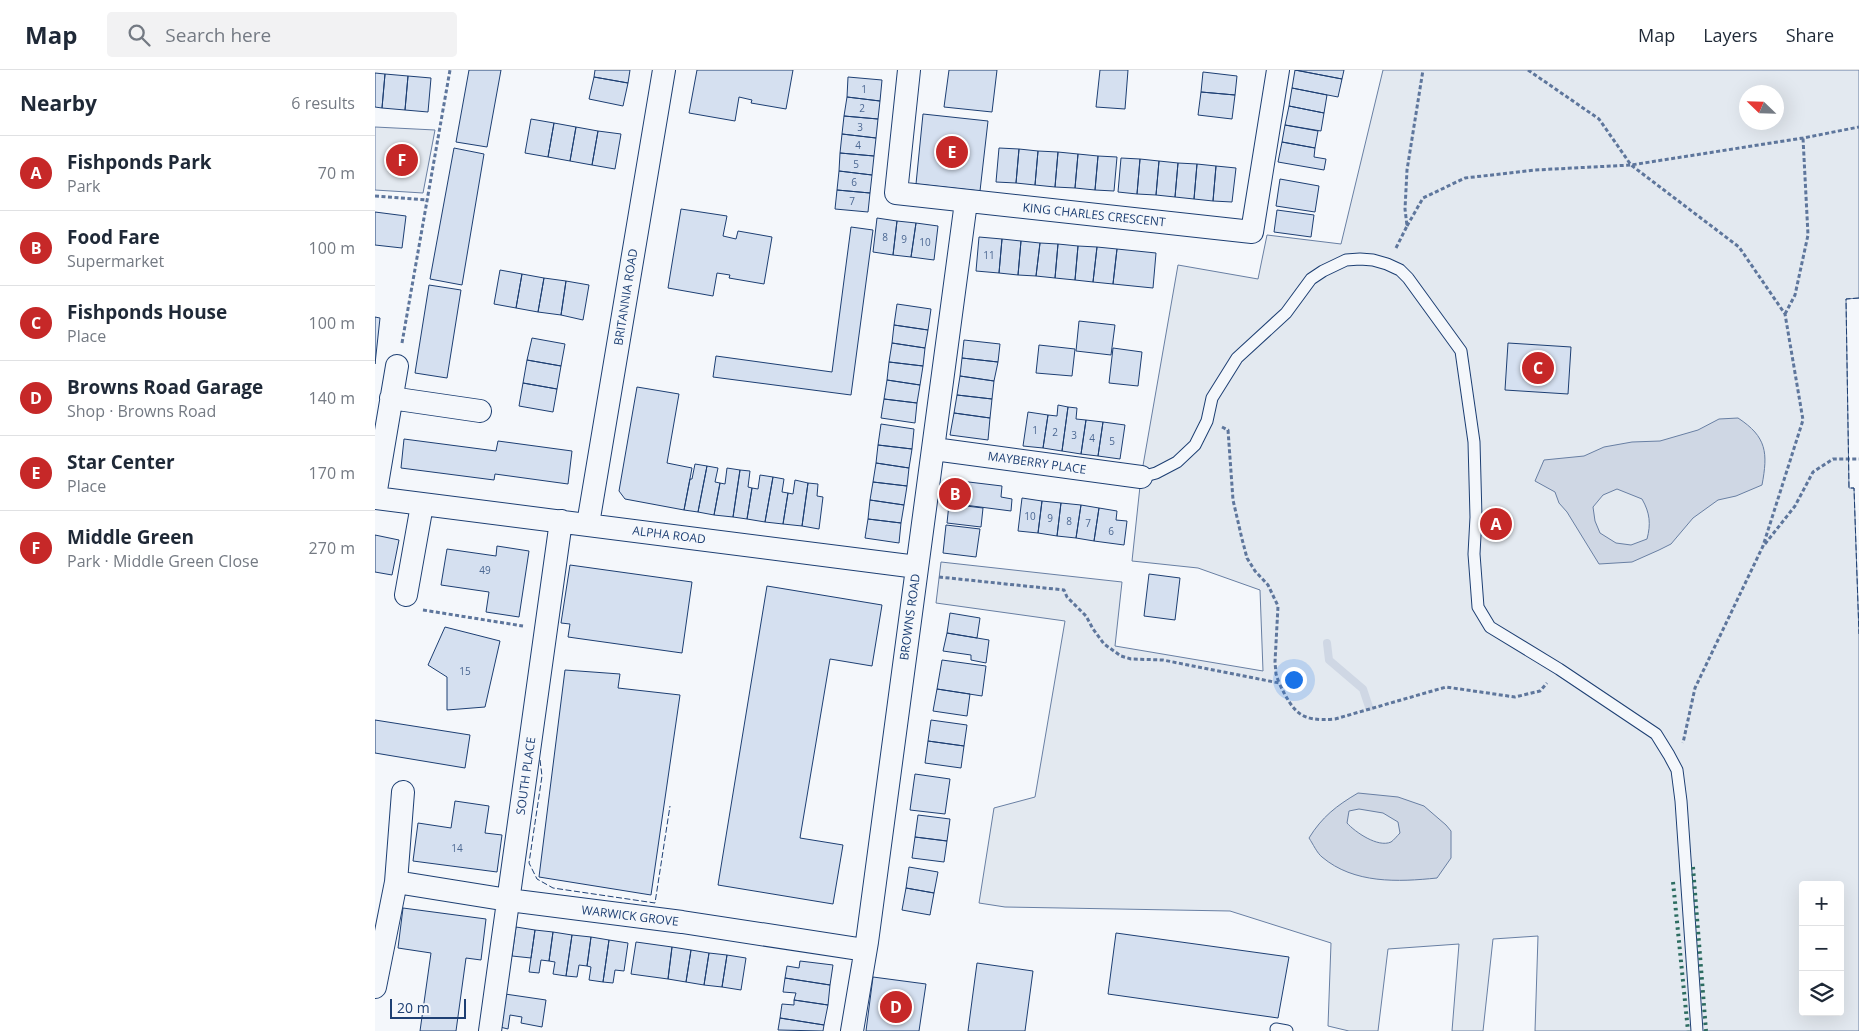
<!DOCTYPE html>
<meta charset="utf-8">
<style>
:root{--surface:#fff;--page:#f2f2f3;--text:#1f2937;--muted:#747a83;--line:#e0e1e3;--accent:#c62828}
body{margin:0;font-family:"Open Sans",sans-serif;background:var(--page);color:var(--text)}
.controls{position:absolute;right:15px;bottom:15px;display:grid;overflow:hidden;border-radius:5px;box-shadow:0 5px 20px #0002}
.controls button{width:45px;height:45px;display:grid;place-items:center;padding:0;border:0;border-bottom:1px solid var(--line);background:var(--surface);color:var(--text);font:25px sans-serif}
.compass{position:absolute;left:1364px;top:15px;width:45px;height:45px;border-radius:50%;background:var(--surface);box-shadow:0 5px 20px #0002;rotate:293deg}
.scale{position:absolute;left:15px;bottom:12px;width:76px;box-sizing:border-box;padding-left:5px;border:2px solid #1d3f73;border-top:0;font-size:14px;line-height:18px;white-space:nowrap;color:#1d3f73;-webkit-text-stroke:4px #f4f7fb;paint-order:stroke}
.you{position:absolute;left:918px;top:609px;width:18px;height:18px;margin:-12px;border:4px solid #fff;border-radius:50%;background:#1a73e8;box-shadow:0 0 0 8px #1a73e833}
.badge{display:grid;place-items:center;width:32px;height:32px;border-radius:50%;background:var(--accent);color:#fff;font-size:16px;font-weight:700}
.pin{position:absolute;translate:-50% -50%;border:2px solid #fff;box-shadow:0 1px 5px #0006}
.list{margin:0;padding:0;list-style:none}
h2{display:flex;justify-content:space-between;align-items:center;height:65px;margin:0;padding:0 20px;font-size:21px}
h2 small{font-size:16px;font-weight:400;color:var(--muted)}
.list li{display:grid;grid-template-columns:32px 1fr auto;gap:15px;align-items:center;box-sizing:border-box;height:75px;padding:0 20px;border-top:1px solid var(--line)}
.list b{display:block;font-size:19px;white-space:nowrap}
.list p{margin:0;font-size:16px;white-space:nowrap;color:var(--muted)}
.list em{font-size:16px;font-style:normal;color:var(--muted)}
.icon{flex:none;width:28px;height:28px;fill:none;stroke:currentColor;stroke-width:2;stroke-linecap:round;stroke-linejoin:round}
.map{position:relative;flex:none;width:1484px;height:961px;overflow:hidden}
header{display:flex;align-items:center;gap:30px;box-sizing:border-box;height:70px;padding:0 25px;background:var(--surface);border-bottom:1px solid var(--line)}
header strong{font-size:24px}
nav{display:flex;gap:28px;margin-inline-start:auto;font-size:18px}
.search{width:350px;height:45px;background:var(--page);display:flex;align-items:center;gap:12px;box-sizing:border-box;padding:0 18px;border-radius:5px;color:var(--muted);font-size:19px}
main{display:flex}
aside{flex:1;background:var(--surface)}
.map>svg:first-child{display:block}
.green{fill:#e3e9f0;stroke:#687fa3;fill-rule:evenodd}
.water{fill:#cfd7e4;stroke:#687fa3;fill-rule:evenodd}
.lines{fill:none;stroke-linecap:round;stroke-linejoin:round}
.stream{stroke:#cfd7e4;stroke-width:8}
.building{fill:#d5e0f0;stroke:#1d3f73}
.lane-casing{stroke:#1d3f73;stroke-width:13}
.street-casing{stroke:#1d3f73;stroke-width:24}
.path{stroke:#5e769c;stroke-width:3;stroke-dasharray:4 2.5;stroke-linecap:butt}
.lane{stroke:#f4f7fb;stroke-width:11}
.street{stroke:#f4f7fb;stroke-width:22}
.hedge{stroke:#2c6c60;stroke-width:4;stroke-dasharray:2.5 4;stroke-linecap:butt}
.fence{stroke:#1d3f73;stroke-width:1;stroke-dasharray:6 2.5;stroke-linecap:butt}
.labels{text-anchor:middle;stroke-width:4;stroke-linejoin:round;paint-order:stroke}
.number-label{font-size:10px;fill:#4b6792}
.street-label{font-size:12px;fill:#1d3f73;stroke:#f4f7fb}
</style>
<header>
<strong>Map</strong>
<div class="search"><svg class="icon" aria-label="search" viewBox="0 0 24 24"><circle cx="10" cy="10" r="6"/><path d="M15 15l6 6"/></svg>Search here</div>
<nav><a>Map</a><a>Layers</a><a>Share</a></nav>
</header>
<main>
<aside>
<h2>Nearby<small>6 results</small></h2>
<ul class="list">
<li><span class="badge">A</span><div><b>Fishponds Park</b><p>Park</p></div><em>70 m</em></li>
<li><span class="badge">B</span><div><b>Food Fare</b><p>Supermarket</p></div><em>100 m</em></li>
<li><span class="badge">C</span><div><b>Fishponds House</b><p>Place</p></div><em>100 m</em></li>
<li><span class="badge">D</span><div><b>Browns Road Garage</b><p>Shop · Browns Road</p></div><em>140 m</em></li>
<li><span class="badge">E</span><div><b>Star Center</b><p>Place</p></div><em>170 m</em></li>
<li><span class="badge">F</span><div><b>Middle Green</b><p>Park · Middle Green Close</p></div><em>270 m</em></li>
</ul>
</aside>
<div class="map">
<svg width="1484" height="961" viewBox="0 0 1484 961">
<rect width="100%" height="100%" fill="#f4f7fb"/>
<path class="green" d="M1008,0H1484V228L1471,229L1474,418H1479L1484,564V961H1160L1163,866L1118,869L1108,961H1077L1084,874L1013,879L1003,961H974L953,956L956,873L855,841L630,837L604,833L619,738L660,727L690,551L561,533L566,492L747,512L740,576L888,601L885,520L823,498L757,491L766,407L803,195L883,209L892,165L966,174ZM1372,22H1402V52H1372ZM1428,815H1465V942H1428Z
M0,57L60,60L48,123L0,120Z"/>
<path class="water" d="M1363,348C1392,367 1393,383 1387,415L1361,426L1343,430L1318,448L1296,474L1284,480L1257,492L1224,494L1192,442L1184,433L1180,422L1160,411L1169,390L1209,386L1229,377L1257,372L1285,371L1323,360L1344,349ZM1242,419L1267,429C1275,443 1276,454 1272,469L1256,475L1241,473L1225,463L1220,451L1218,437L1228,425Z
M983,723L1023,727L1049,736L1071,755L1076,761V788L1062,808C1023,812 979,814 947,787C942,783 938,774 934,768C947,747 961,736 983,723ZM984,739L1008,743L1023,752L1025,763C1022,766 1019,770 1016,772C1003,778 980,762 972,753L974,741Z"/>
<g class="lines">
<path class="stream" d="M952,573L954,590L988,619L994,637"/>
</g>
<path class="building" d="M94,0H126L112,77L81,72Z
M220,0H255L253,13L219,7Z
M322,0H418L411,39L376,33L377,30L364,27L360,51L314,43Z
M574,0H622L617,42L569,37Z
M725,0H753L750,39L721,37Z
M920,0H969L967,9Z
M920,0L967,9L963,27L917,18Z
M828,2L862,6L860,25L826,22Z
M0,3L10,4L7,38L0,37Z
M10,4L33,6L30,40L7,38Z
M33,6L56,8L53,42L30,40Z
M219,7L253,13L248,36L214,29Z
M473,7L507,10L505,31L472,27Z
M917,18L952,25L949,43L914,36Z
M826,22L860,25L857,49L823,45Z
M472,27L505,31L503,49L469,46Z
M914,36L949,43L946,61L910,55Z
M548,44L613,51L605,121L541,114Z
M469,46L503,49L501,68L467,64Z
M156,49L179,53L173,87L150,83Z
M179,53L201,57L195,91L173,87Z
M910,55L943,61L940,78L907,72Z
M201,57L223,61L217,95L195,91Z
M223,61L246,64L240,99L217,95Z
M467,64L501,68L499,86L465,83Z
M907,72L940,78L939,87L951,89L949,100L903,92Z
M79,78L109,84L87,215L55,209Z
M624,78L644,79L641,113L621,112Z
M644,79L663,81L660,115L641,113Z
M663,81L683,82L680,117L660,115Z
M683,82L703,84L700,118L680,117Z
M465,83L499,86L497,105L464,101Z
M703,84L723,86L720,120L700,118Z
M723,86L742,87L739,121L720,120Z
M746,88L765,89L762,124L743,122Z
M765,89L784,91L781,125L762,124Z
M784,91L803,93L800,127L781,125Z
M803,93L822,94L819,129L800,127Z
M822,94L841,96L838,131L819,129Z
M841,96L861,98L857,132L838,131Z
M464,101L497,105L495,123L462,120Z
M905,109L944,116L940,142L901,136Z
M462,120L495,123L493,142L460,139Z
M306,139L352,146L348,166L361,169L363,161L397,167L389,214L354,208L355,205L342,203L338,226L293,218Z
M902,140L939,145L936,167L899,162Z
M0,142L31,146L27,178L0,175Z
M502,148L522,151L518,185L498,182Z
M522,151L541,153L536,187L518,185Z
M541,153L563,156L559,190L536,187Z
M476,157L498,160L476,325L338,307L341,286L457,302Z
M604,167L627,169L624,203L601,201Z
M627,169L646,171L643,205L624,203Z
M646,171L665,173L661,206L643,205Z
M665,173L683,174L680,208L661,206Z
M683,174L703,176L700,210L680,208Z
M703,176L722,177L718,212L700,210Z
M722,177L742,179L738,214L718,212Z
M742,179L781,183L778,218L738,214Z
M125,200L147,204L141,238L119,234Z
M147,204L169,208L163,242L141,238Z
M169,208L191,211L186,245L163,242Z
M191,211L214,215L208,250L186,245Z
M54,215L86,220L72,308L40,303Z
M522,234L556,239L553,260L519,255Z
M0,247L5,248L0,294Z
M704,251L740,255L736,285L701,281Z
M519,255L553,260L550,278L517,273Z
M157,268L190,274L186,296L152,290Z
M589,270L625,274L623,292L587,288Z
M517,273L550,278L548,296L514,292Z
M1133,273L1196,277L1193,324L1130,320Z
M664,275L700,279L697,306L661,303Z
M738,278L767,282L763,316L734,313Z
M587,288L623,292L619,311L585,306Z
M152,290L186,296L182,319L148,313Z
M514,292L548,296L545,315L512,310Z
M585,306L619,311L617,329L582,325Z
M512,310L545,315L542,333L509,329Z
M148,313L182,319L178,342L144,336Z
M262,317L304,324L292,393L317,398L309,440L250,429L244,421Z
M582,325L617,329L615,348L579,343Z
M509,329L542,333L540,353L506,348Z
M683,335L693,337L687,381L668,378L673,345L682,346Z
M693,337L702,338L701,349L711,350L706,384L687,381Z
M653,342L673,345L668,378L648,376Z
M579,343L615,348L613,370L575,365Z
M711,350L728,352L723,386L706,384Z
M728,352L750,355L745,389L723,386Z
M506,354L539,359L537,379L503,375Z
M29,369L121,381L123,371L197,381L193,414L120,404L119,410L26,398Z
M503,375L537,379L534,398L501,393Z
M501,393L534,398L532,416L498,412Z
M320,394L332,396L323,442L309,440L315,409H317Z
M332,396L343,398L340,412L345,413L339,445L323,442Z
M352,398L365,400L358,447L339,445L345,413L350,414Z
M365,400L375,401L373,417L377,418L372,449L358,447Z
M385,405L398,407L390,452L372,449L377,418L383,419Z
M398,407L409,409L407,422L413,423L408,454L390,452Z
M420,410L433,413L427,456L408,454L413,423L418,424Z
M577,410L627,416L626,427L637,429L636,441L574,433Z
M498,412L532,416L529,435L495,430Z
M433,413L443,414L442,426L448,427L444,459L427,456Z
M647,428L667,431L663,463L643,461Z
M495,430L529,435L526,453L493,449Z
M667,431L686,433L682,466L663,463Z
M686,433L706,435L701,468L682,466Z
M574,434L608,438L606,457L572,453Z
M706,435L724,438L719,471L701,468Z
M724,438L742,441L741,450L752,451L749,475L719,471Z
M493,449L526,453L524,473L490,468Z
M571,455L605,459L601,487L568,483Z
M0,465L24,470L17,505L0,502Z
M122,476L154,481L144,547L111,542L114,522L66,515L72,479L121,486Z
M195,495L317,512L307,583L193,567L195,554L186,553Z
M774,504L805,508L800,550L769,546Z
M392,516L507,535L497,596L455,589L425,768L468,775L458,834L343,815Z
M575,543L605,548L602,568L572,563Z
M70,557L125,571L110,637L72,640V607L53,595Z
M572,563L614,570L611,593L596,590V585L568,581Z
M567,590L611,596L607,626L562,619Z
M190,600L245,604L243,618L305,625L276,825L164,807Z
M562,619L595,624L592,646L558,641Z
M0,650L95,665L90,698L0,683Z
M556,650L592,655L589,676L553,671Z
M553,671L589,676L586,698L550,693Z
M540,704L575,709L570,744L535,740Z
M80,731L114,736L110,763L127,765L122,802L38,791L43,753L76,758Z
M543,745L575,749L572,771L540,767Z
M540,767L572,771L569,792L537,788Z
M534,797L563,802L559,823L531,818Z
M531,818L559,823L555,845L527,840Z
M28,838L111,849L106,890L91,888L81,961H45L56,883L23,878Z
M141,857L160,860L156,888L137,886Z
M160,860L178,862L174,891L166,890L164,903L154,902Z
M178,862L197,865L191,906L178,904L180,892L174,891Z
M741,863L914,887L903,948L733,924Z
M197,865L216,867L212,896L204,895L202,907L191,906Z
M216,867L234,870L228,912L214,910L216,897L212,896Z
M234,870L253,873L249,901L240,900L238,913L228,912Z
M261,872L297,877L293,909L256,904Z
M297,877L316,880L311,912L293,909Z
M316,880L334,883L329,915L311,912Z
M334,883L352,885L347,917L329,915Z
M352,885L371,888L366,920L347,917Z
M425,891L458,895L455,915L410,908L412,896L424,898Z
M602,893L658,901L650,961H593Z
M498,907L551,914L544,961H491Z
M410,908L455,915L453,935L419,930L421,923L408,922Z
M130,924L171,930L167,957L146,953L147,947L135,945L133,959L125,957Z
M419,930L453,935L449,955L405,948L407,934L419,935Z
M405,948L449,955L448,961L403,960Z"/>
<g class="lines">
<defs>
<path id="lane" d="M766,407L781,403L802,392L820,375L832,351L837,328L862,288L911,243L936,209L948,201L971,190L985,189L998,190L1012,194L1025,200L1033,208L1086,281L1099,372L1101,447L1099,484L1103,537L1115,557L1184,599L1281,664L1294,685L1302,700L1306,731L1322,961
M901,959L912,961"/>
<path id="street" d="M534,0L521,123L877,162L903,0
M16,328L105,341
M559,379L766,407
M0,426L22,296
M0,428L542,497
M213,454L289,0
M31,525L47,435
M21,812L28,722
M0,917L21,812L133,830L307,852L490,880
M115,961L186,451
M477,961L492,872L591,132"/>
</defs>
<use href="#lane" class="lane-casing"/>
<use href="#street" class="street-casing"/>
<path class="path" d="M1153,0L1224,49L1256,95L1364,177L1410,244L1428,350L1388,476L1320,618L1308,673
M0,126L52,130
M1032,156L1048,128L1090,108L1160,100L1256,95L1428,68L1484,57
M1021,178L1032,156L1030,139L1032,100L1048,0
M1410,244L1420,225L1433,165L1428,68
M27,273L75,0
M847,357L853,360L858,430L867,469L872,488L880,501L893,515L903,536L900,592L901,604L904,613
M1390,474L1420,436L1438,402L1458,389H1484
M564,507L689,520L692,527L711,546L718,559L729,574L746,586L756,589L788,590L904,613C919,643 925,652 960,649L1071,617L1140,627L1165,621L1172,613
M48,540L148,556"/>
<use href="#lane" class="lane"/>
<use href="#street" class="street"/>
<path class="hedge" d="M1318,797L1331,961
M1298,812L1313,961"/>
<path class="fence" d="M1484,228L1471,229L1474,418H1479L1484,564
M165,690L167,706L154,793L162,809L178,818L280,833L295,736"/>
</g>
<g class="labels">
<g class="number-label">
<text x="489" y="23">1</text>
<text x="487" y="42">2</text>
<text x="485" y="61">3</text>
<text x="483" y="79">4</text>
<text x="481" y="98">5</text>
<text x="479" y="116">6</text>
<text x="477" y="135">7</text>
<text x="510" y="171">8</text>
<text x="529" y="173">9</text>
<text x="550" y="176">10</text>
<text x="614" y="189">11</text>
<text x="660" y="364">1</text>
<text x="680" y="366">2</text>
<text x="699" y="369">3</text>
<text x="717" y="372">4</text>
<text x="737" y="375">5</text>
<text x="655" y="450">10</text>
<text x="675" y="452">9</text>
<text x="694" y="455">8</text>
<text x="713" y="457">7</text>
<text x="736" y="465">6</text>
<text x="110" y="504">49</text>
<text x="90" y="605">15</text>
<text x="82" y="782">14</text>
</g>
<g class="street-label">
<text transform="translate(719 145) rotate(6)" y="4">KING CHARLES CRESCENT</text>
<text transform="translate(251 227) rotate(-81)" y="4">BRITANNIA ROAD</text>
<text transform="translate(662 393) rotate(8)" y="4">MAYBERRY PLACE</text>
<text transform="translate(294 465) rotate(7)" y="4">ALPHA ROAD</text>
<text transform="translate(535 547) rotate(-82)" y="4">BROWNS ROAD</text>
<text transform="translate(151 706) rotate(-82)" y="4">SOUTH PLACE</text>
<text transform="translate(255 846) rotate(7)" y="4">WARWICK GROVE</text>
</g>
</g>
</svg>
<div class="controls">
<button>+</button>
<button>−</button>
<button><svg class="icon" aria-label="layers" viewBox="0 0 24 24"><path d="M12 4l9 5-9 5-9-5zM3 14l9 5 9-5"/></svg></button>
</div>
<svg class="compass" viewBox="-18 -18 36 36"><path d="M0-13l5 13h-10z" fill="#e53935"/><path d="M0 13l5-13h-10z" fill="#747a83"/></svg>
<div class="scale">20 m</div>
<div class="you"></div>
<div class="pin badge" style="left:1121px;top:454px">A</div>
<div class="pin badge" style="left:580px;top:424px">B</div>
<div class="pin badge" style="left:1163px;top:298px">C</div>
<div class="pin badge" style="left:521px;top:937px">D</div>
<div class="pin badge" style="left:577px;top:82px">E</div>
<div class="pin badge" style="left:27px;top:90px">F</div>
</div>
</main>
